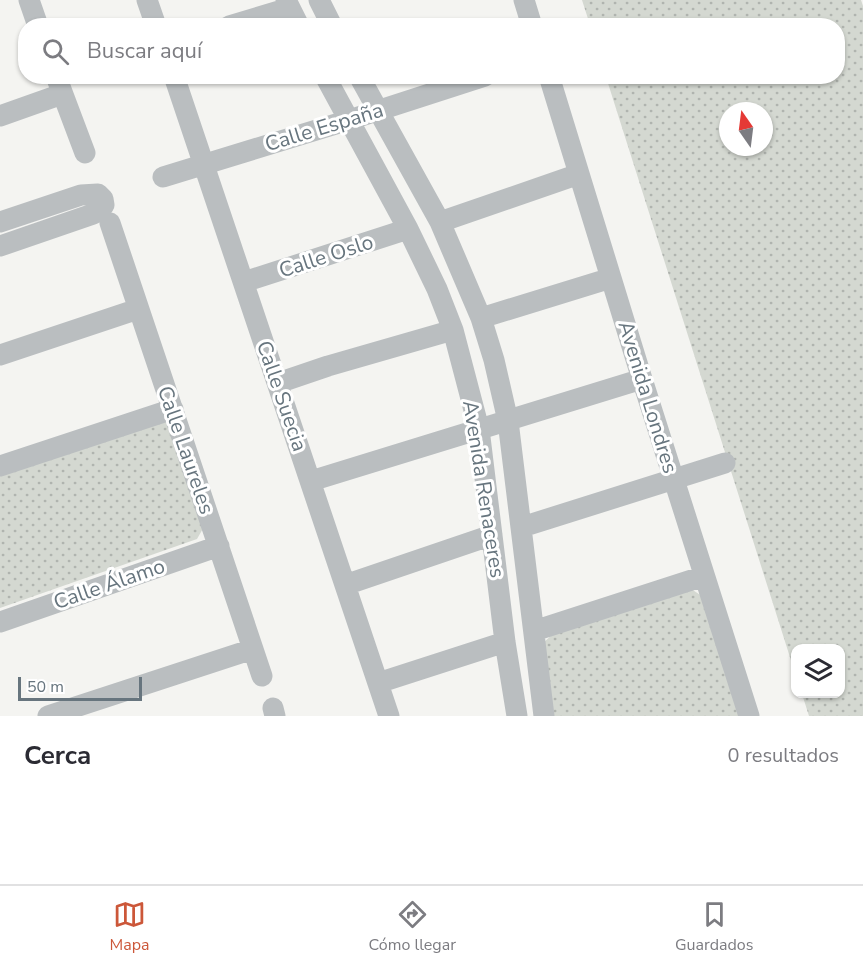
<!DOCTYPE html>
<html lang="es">
<meta charset="utf-8">
<style>
:root{--surface:#fff;--page:#f7f7f7;--text:#2b2b33;--muted:#7c7c81;--line:#e1e1e2;--accent:#cc5739}
body{margin:0;font-family:"Nunito Sans",sans-serif;background:var(--page);color:var(--text)}
.controls{position:absolute;right:18px;bottom:18px;display:grid;overflow:hidden;border-radius:12px;box-shadow:0 2px 4px #0004}
.controls button{width:54px;height:54px;display:grid;place-items:center;padding:0;border:0;border-bottom:2px solid var(--line);background:var(--surface);color:var(--text);font:30px sans-serif}
.compass{position:absolute;left:719px;top:102px;width:54px;height:54px;border-radius:50%;background:var(--surface);box-shadow:0 2px 4px #0004;rotate:346deg}
.scale{position:absolute;left:18px;bottom:15px;width:124px;box-sizing:border-box;padding-left:6px;border:3px solid #67757e;border-top:0;font-size:16px;line-height:21px;white-space:nowrap;color:#67757e;-webkit-text-stroke:4px #fff;paint-order:stroke}
.list{margin:0;padding:0;list-style:none}
h2{display:flex;justify-content:space-between;align-items:center;height:78px;margin:0;padding:0 24px;font-size:26px}
h2 small{font-size:20px;font-weight:400;color:var(--muted)}
.icon{flex:none;width:33px;height:33px;fill:none;stroke:currentColor;stroke-width:2;stroke-linecap:round;stroke-linejoin:round}
.map{position:relative;flex:none;width:863px;height:716px;overflow:hidden}
.search{position:absolute;background:var(--surface);box-shadow:0 2px 4px #0004;left:18px;right:18px;top:18px;height:66px;display:flex;align-items:center;gap:15px;box-sizing:border-box;padding:0 21px;border-radius:24px;color:var(--muted);font-size:22px}
.sheet{height:168px;background:var(--surface)}
nav{display:flex;justify-content:space-around;align-items:center;box-sizing:border-box;height:84px;border-top:2px solid var(--line);background:var(--surface);font-size:16px;color:var(--muted)}
nav a{display:grid;justify-items:center;gap:3px}
nav .on{color:var(--accent)}
.map>svg:first-child{display:block}
.grass{fill:url(#grass-dots);fill-rule:evenodd}
.lines{fill:none;stroke-linecap:round;stroke-linejoin:round}
.minor{stroke:#babec0;stroke-width:21}
.labels{text-anchor:middle;stroke-width:6;stroke-linejoin:round;paint-order:stroke}
.street-label{font-size:21px;fill:#67757e;stroke:#fff}
</style>
<div class="map">
<svg width="863" height="716" viewBox="0 0 863 716">
<defs>
<pattern id="grass-dots" width="8" height="8" patternUnits="userSpaceOnUse" patternTransform="scale(1.5)"><rect width="8" height="8" fill="#d4d8d1"/><path d="M2 2h.1M6 6h.1" fill="none" stroke="#b0b4af" stroke-width="1.8" stroke-linecap="round"/></pattern>
</defs>
<rect width="100%" height="100%" fill="#f4f4f1"/>
<path class="grass" d="M582,0H861L863,6V716H809L802,694H840V648H796L795,673L606,77L838,76V26L590,25ZM728,111H764V147H728Z
M157,415L171,426L205,525L197,539L0,608V469Z
M688,587L702,596L739,716H554L542,644L555,632Z"/>
<g class="lines">
<path class="minor" d="M29,0L38,26
M147,0L156,26
M286,0L299,26
M319,0L332,26
M524,0L532,26
M229,26L289,8
M56,76L85,153
M174,76L389,716
M325,76L408,229L437,289L453,330L479,429L505,642L517,716
M359,76L440,222L481,318L494,360L508,421L544,716
M549,76L642,379L749,716
M0,116L62,94
M163,177L349,120L485,76
M0,222L81,195L98,194L103,199L104,205L101,209L93,214L0,246
M440,222L579,174
M110,223L262,676
M244,282L408,229
M481,318L611,278
M0,355L138,309
M278,383L328,366L453,330
M0,466L173,409
M311,481L642,379
M522,527L725,463
M345,585L492,535
M0,622L219,546
M534,631L704,576
M378,683L505,642
M273,708L275,716
M48,716L253,649"/>
</g>
<g class="labels">
<g class="street-label">
<text transform="translate(324 127) rotate(-17)" y="7">Calle España</text>
<text transform="translate(326 256) rotate(-18)" y="7">Calle Oslo</text>
<text transform="translate(282 396) rotate(71)" y="7">Calle Suecia</text>
<text transform="translate(648 397) rotate(73)" y="7">Avenida Londres</text>
<text transform="translate(186 450) rotate(71)" y="7">Calle Laureles</text>
<text transform="translate(484 489) rotate(81)" y="7">Avenida Renaceres</text>
<text transform="translate(109 584) rotate(-19)" y="7">Calle Álamo</text>
</g>
</g>
</svg>
<div class="controls">
<button><svg class="icon" aria-label="layers" viewBox="0 0 24 24"><path d="M12 4l9 5-9 5-9-5zM3 14l9 5 9-5"/></svg></button>
</div>
<svg class="compass" viewBox="-18 -18 36 36"><path d="M0-13l5 13h-10z" fill="#e53935"/><path d="M0 13l5-13h-10z" fill="#7c7c81"/></svg>
<div class="scale">50 m</div>
<div class="search"><svg class="icon" aria-label="search" viewBox="0 0 24 24"><circle cx="10" cy="10" r="6"/><path d="M15 15l6 6"/></svg>Buscar aquí</div>
</div>
<section class="sheet">
<h2>Cerca<small>0 resultados</small></h2>
<ul class="list">
</ul>
</section>
<nav>
<a class="on"><svg class="icon" aria-label="map" viewBox="0 0 24 24"><path d="M3 6l6-2 6 2 6-2v14l-6 2-6-2-6 2zM9 4v14M15 6v14"/></svg>Mapa</a>
<a><svg class="icon" aria-label="directions" viewBox="0 0 24 24"><path d="M12 3l9 9-9 9-9-9zM9 14v-3h6M13 9l2 2-2 2"/></svg>Cómo llegar</a>
<a><svg class="icon" aria-label="saved" viewBox="0 0 24 24"><path d="M7 4h10v16l-5-4-5 4z"/></svg>Guardados</a>
</nav>
